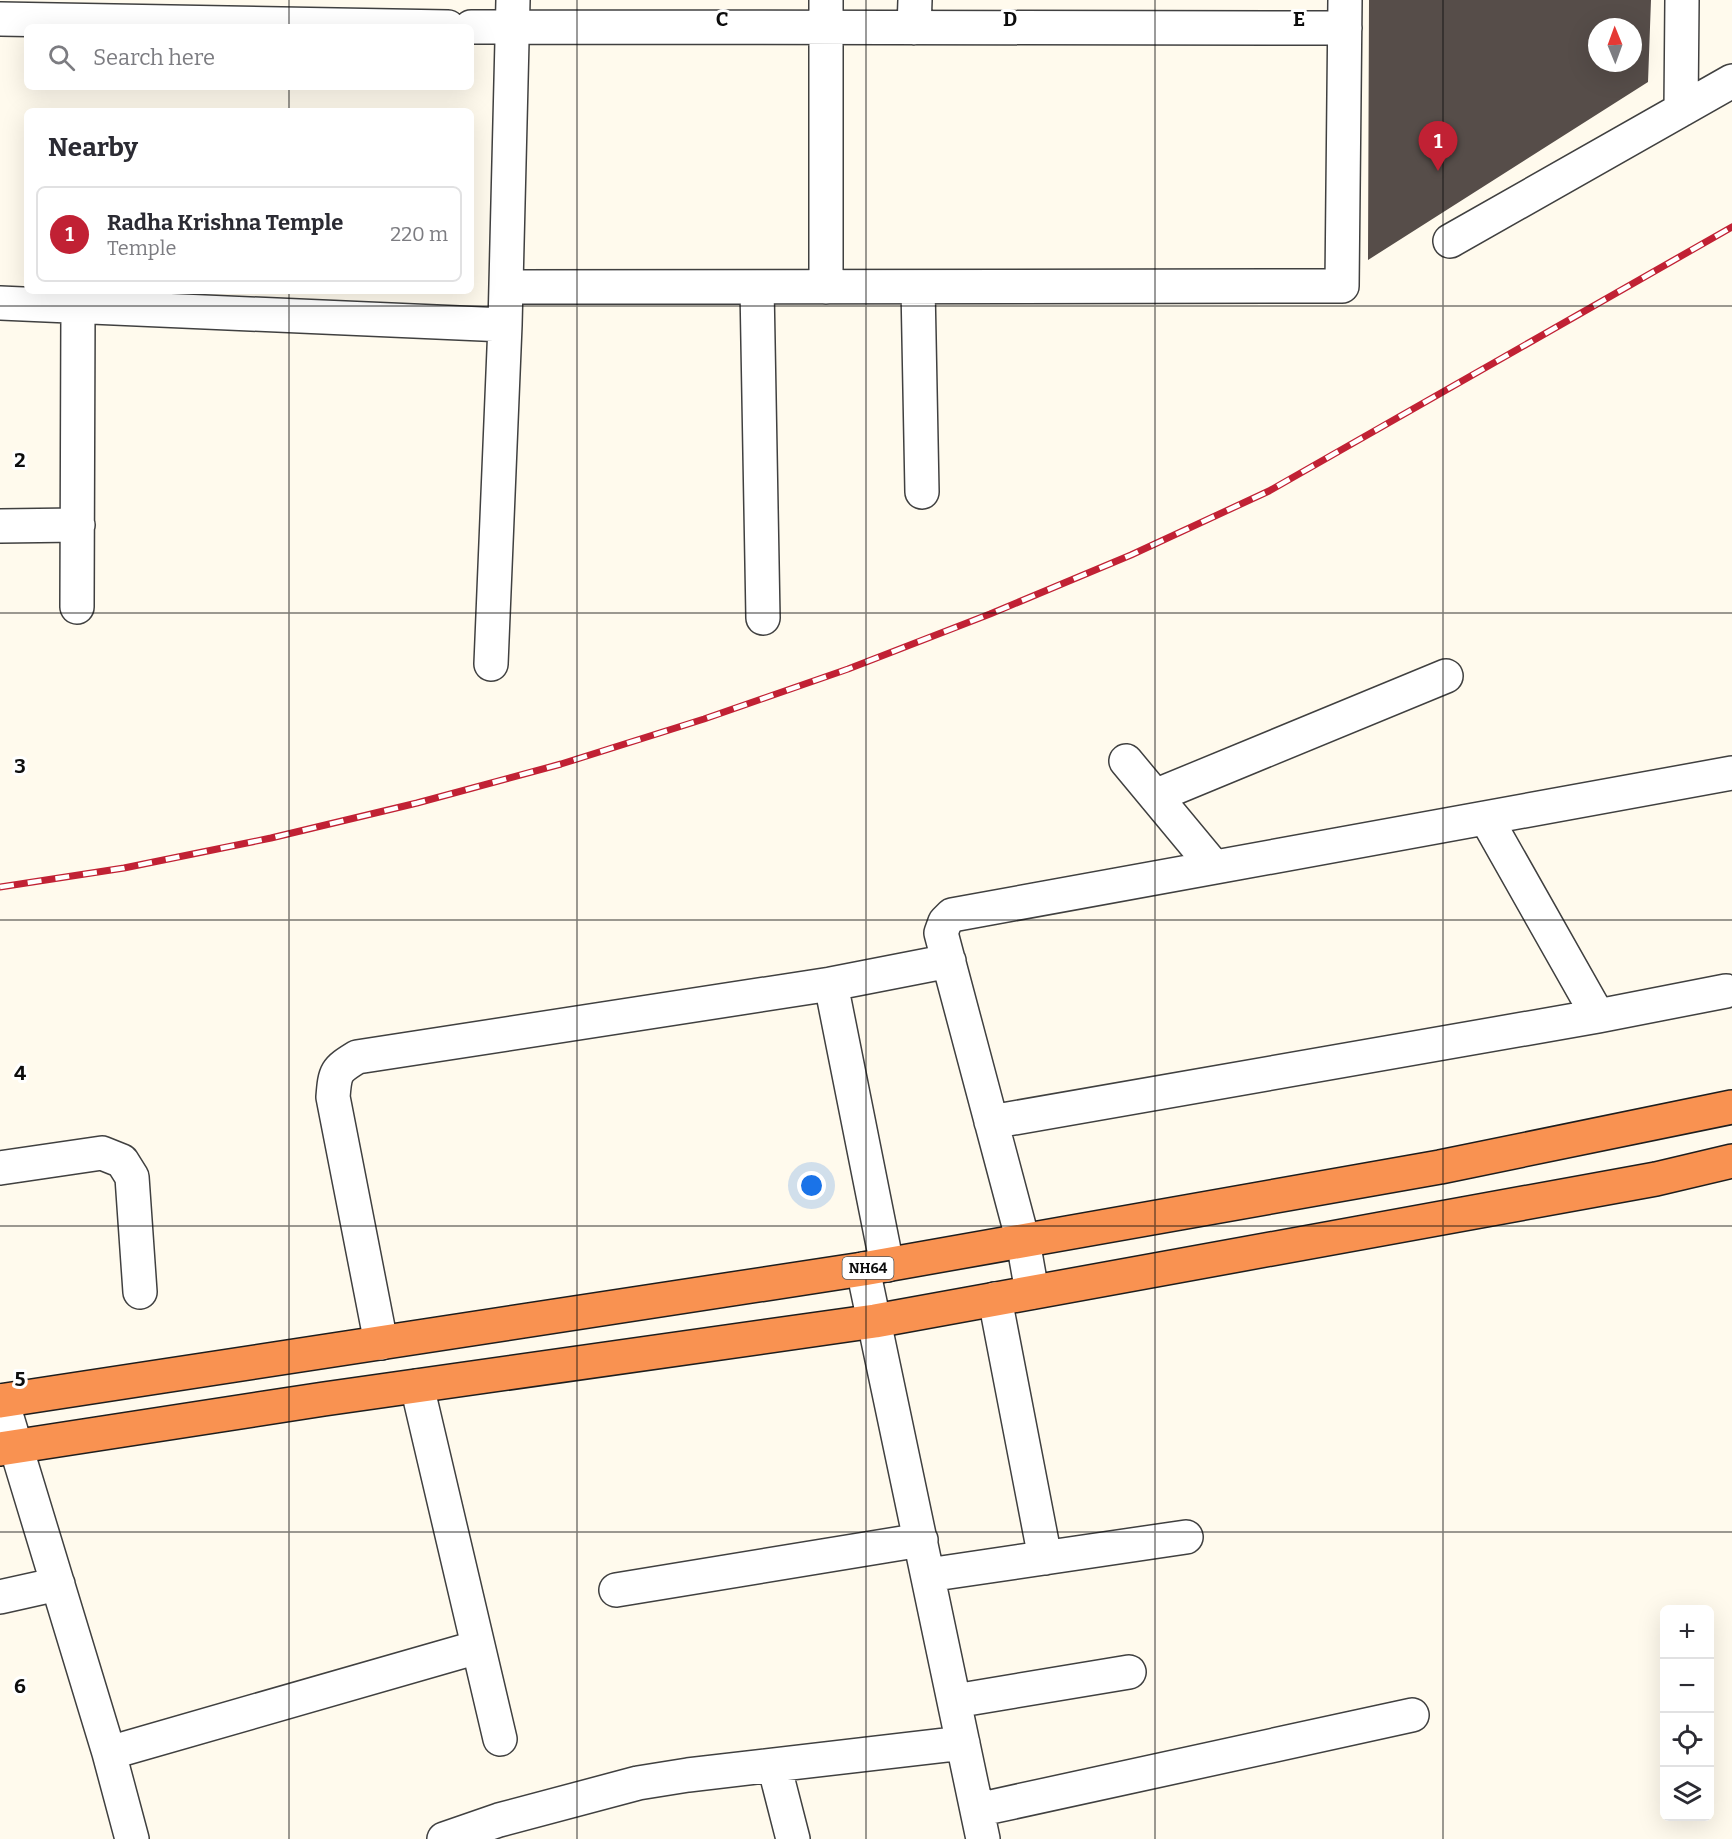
<!DOCTYPE html>
<meta charset="utf-8">
<style>
:root{--surface:#fff;--page:#f2f2f3;--text:#2b2b33;--muted:#7c7c81;--line:#e1e1e2;--accent:#c12134}
body{margin:0;font-family:Bitter,serif;background:var(--page);color:var(--text)}
.controls{position:absolute;right:18px;bottom:18px;display:grid;overflow:hidden;border-radius:9px;box-shadow:0 6px 24px #0002}
.controls button{width:54px;height:54px;display:grid;place-items:center;padding:0;border:0;border-bottom:2px solid var(--line);background:var(--surface);color:var(--text);font:30px sans-serif}
.compass{position:absolute;left:1588px;top:18px;width:54px;height:54px;border-radius:50%;background:var(--surface);box-shadow:0 6px 24px #0002;rotate:359deg}
.you{position:absolute;left:812px;top:1186px;width:21px;height:21px;margin:-15px;border:4px solid #fff;border-radius:50%;background:#1a73e8;box-shadow:0 0 0 9px #1a73e833}
.badge{display:grid;place-items:center;width:39px;height:39px;border-radius:50%;background:var(--accent);color:#fff;font-size:20px;font-weight:700}
.pin{position:absolute;translate:-50% -50px;filter:drop-shadow(0 2px 3px #0008)}
.pin::after{content:'';position:absolute;top:32px;width:21px;height:18px;background:inherit;clip-path:polygon(0 0,100% 0,50% 100%)}
.list{margin:0;padding:0;list-style:none}
h2{display:flex;justify-content:space-between;align-items:center;height:78px;margin:0;padding:0 24px;font-size:26px}
h2 small{font-size:20px;font-weight:400;color:var(--muted)}
.list li{display:grid;grid-template-columns:39px 1fr auto;gap:18px;align-items:center;box-sizing:border-box;height:96px;margin:0 12px 12px;padding:0 12px;border:2px solid var(--line);border-radius:9px}
.list b{display:block;font-size:22px;white-space:nowrap}
.list p{margin:0;font-size:20px;white-space:nowrap;color:var(--muted)}
.list em{font-size:20px;font-style:normal;color:var(--muted)}
.icon{flex:none;width:33px;height:33px;fill:none;stroke:currentColor;stroke-width:2;stroke-linecap:round;stroke-linejoin:round}
.map{position:relative;flex:none;width:1732px;height:1839px;overflow:hidden}
.search{position:absolute;background:var(--surface);box-shadow:0 6px 24px #0002;left:24px;top:24px;width:450px;height:66px;display:flex;align-items:center;gap:15px;box-sizing:border-box;padding:0 21px;border-radius:9px;color:var(--muted);font-size:22px}
.panel{position:absolute;background:var(--surface);box-shadow:0 6px 24px #0002;left:24px;top:108px;width:450px;height:186px;border-radius:9px}
.map>svg:first-child{display:block}
.building{fill:#564d49;fill-rule:evenodd}
.lines{fill:none;stroke-linecap:round;stroke-linejoin:round}
.minor-casing{stroke:#404040;stroke-width:36}
.highway-casing{stroke:#1e1e1e;stroke-width:36}
.minor{stroke:#fff;stroke-width:33}
.highway{stroke:#f99251;stroke-width:33}
.rail-casing{stroke:#c12134;stroke-width:7}
.rail{stroke:#fff;stroke-width:4.5;stroke-dasharray:14;stroke-linecap:butt}
.grid{fill:none;stroke:#0d0d0d;stroke-width:1.5;stroke-opacity:0.55}
.labels{text-anchor:middle;stroke-width:6;stroke-linejoin:round;paint-order:stroke}
.shield{fill:#fff;stroke:#565656;stroke-width:1.5}
.shield-label{font-size:14px;font-weight:bold;fill:#0d0d0d}
.grid-label{font-size:20px;text-anchor:middle;font-weight:bold;fill:#0d0d0d;stroke:#fff;stroke-width:6;stroke-linejoin:round;paint-order:stroke}
</style>
<div class="map">
<svg width="1732" height="1839" viewBox="0 0 1732 1839">
<rect width="100%" height="100%" fill="#fffaed"/>
<path class="building" d="M1369,0H1651L1648,82L1368,260ZM1597,27H1633V63H1597Z"/>
<g class="lines">
<defs>
<path id="minor" d="M0,19L448,27
M471,27L1345,28
M914,28L915,0
M1681,110L1682,0
M1450,241L1732,81
M506,287L1342,286L1345,0
M757,287L763,618
M826,287V0
M918,287L922,492
M0,303L505,325
M0,526L78,525
M77,607L78,306
M491,664L505,325L513,0
M1126,761L1214,867
M1155,796L1446,676
M1486,818L1598,1016
M831,984L887,1265
M991,1122L1598,1016L1726,991
M0,1168L102,1153L122,1161L132,1177L140,1292
M863,1269L983,1839
M1032,1292L1023,1241L941,933L945,922L952,915L1732,773
M995,1299L1045,1558
M381,1343L333,1097C335,1071 336,1070 357,1057L831,984L949,961
M417,1386L500,1739
M2,1401L109,1753L132,1839
M928,1575L1186,1537
M616,1590L921,1540
M0,1597L58,1584
M955,1701L1129,1672
M109,1753L478,1647
M774,1765L793,1839
M977,1810L1412,1715
M444,1839L499,1820L638,1783L688,1775L963,1743"/>
<path id="highway" d="M0,1401L863,1269L1440,1167L1732,1107
M0,1449L324,1399L875,1321L1656,1179L1732,1161"/>
</defs>
<use href="#minor" class="minor-casing"/>
<use href="#highway" class="highway-casing"/>
<use href="#minor" class="minor"/>
<use href="#highway" class="highway"/>
<defs>
<path id="rail" d="M0,887L124,868L271,838L417,803L561,764L704,719L848,669L990,614L1131,555L1269,491L1732,227"/>
</defs>
<use href="#rail" class="rail-casing"/>
<use href="#rail" class="rail"/>
</g>
<path class="grid" d="M289,0V27M577,0V1839M866,0V1839M1155,0V1839M1443,0V1839M289,87V111M289,291V1839M0,306H1732M0,613H1732M0,920H1732M0,1226H1732M0,1532H1732"/>
<g class="labels">
<rect class="shield" x="842.5" y="1257" width="51" height="22" rx="4.5"/>
<g class="shield-label">
<text x="868" y="1273">NH64</text>
</g>
</g>
<g class="grid-label">
<text x="722" y="26">C</text>
<text x="1010" y="26">D</text>
<text x="1299" y="26">E</text>
<text x="20" y="467">2</text>
<text x="20" y="773">3</text>
<text x="20" y="1080">4</text>
<text x="20" y="1386">5</text>
<text x="20" y="1693">6</text>
</g>
</svg>
<div class="controls">
<button>+</button>
<button>−</button>
<button><svg class="icon" aria-label="locate" viewBox="0 0 24 24"><circle cx="12" cy="12" r="6"/><path d="M12 2v4M12 18v4M2 12h4M18 12h4"/></svg></button>
<button><svg class="icon" aria-label="layers" viewBox="0 0 24 24"><path d="M12 4l9 5-9 5-9-5zM3 14l9 5 9-5"/></svg></button>
</div>
<svg class="compass" viewBox="-18 -18 36 36"><path d="M0-13l5 13h-10z" fill="#e53935"/><path d="M0 13l5-13h-10z" fill="#7c7c81"/></svg>
<div class="you"></div>
<div class="pin badge" style="left:1438px;top:171px">1</div>
<div class="search"><svg class="icon" aria-label="search" viewBox="0 0 24 24"><circle cx="10" cy="10" r="6"/><path d="M15 15l6 6"/></svg>Search here</div>
<section class="panel">
<h2>Nearby<small></small></h2>
<ul class="list">
<li><span class="badge">1</span><div><b>Radha Krishna Temple</b><p>Temple</p></div><em>220 m</em></li>
</ul>
</section>
</div>
